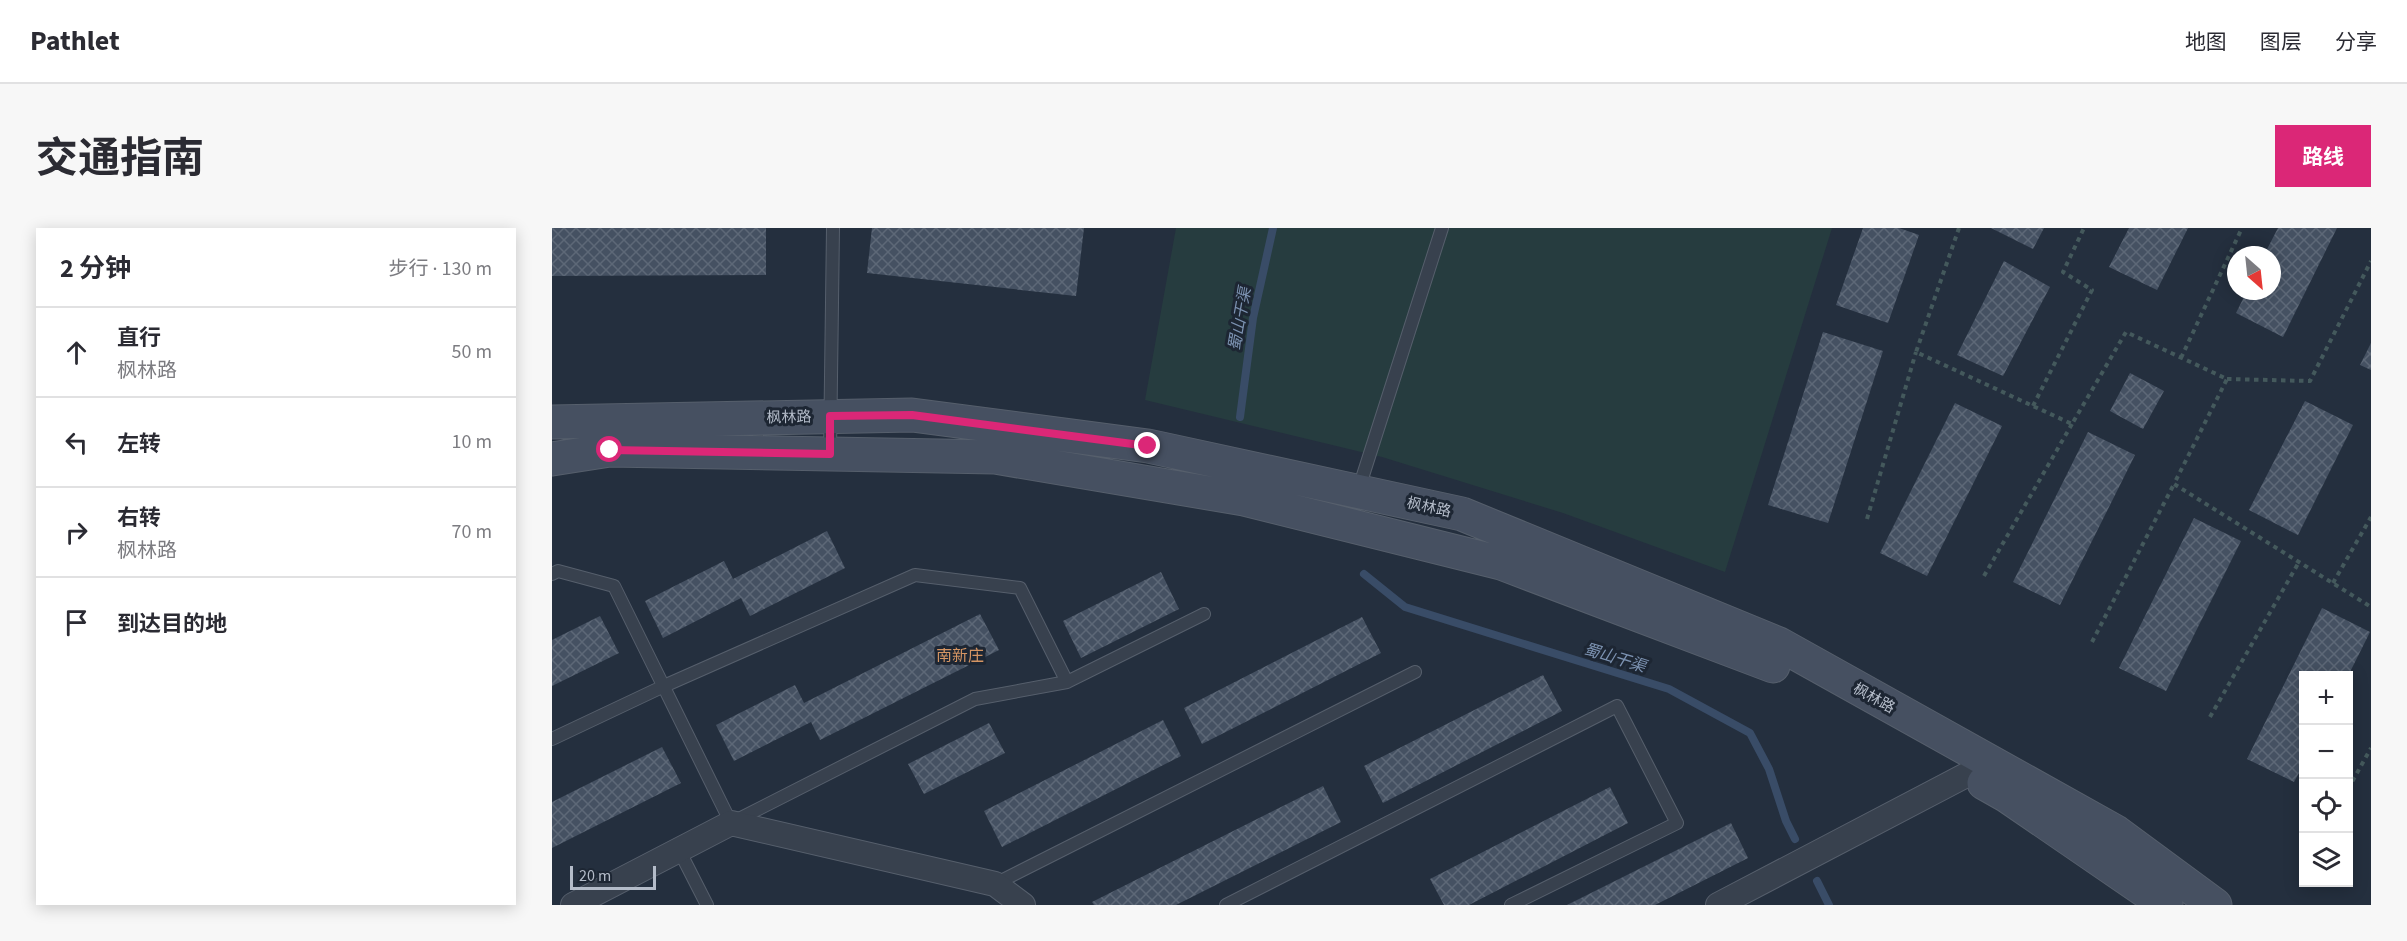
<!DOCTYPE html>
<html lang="zh">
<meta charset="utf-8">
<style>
:root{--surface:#fff;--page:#f7f7f7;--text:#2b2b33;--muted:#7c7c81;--line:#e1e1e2;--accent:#db2777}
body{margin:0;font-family:"Source Sans 3","Noto Sans SC",sans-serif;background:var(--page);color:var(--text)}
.controls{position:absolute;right:18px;bottom:18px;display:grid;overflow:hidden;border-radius:0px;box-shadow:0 3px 15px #0003}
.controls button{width:54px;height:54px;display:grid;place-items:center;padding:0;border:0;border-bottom:2px solid var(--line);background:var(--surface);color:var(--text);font:30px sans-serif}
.compass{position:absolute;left:1675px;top:18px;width:54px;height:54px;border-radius:50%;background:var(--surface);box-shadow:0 3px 15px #0003;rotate:153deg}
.scale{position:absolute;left:18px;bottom:15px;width:86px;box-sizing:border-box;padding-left:6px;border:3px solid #b4bcc9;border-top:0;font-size:16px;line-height:21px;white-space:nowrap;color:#b4bcc9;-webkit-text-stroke:4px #1d2633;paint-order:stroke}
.stop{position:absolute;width:18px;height:18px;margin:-14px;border:4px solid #db2777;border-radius:50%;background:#fff}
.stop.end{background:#db2777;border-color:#fff;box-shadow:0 2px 6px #0008}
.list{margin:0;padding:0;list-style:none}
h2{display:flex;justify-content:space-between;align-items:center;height:78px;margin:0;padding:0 24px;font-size:26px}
h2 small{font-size:20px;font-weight:400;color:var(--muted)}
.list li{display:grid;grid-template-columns:39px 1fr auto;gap:18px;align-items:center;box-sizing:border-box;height:90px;padding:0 24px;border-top:2px solid var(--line)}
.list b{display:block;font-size:22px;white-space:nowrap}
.list p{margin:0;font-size:20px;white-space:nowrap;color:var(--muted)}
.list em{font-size:20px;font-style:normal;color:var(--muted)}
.icon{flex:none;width:33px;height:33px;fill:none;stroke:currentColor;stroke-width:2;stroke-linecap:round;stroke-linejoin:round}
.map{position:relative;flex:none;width:1819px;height:677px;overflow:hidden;border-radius:0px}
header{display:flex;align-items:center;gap:36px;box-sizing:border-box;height:84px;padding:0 30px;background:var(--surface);border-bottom:2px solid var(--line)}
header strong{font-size:28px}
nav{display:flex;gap:33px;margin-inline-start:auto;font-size:21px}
.intro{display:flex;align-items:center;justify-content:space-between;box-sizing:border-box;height:144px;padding:0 36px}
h1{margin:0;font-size:42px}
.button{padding:15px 27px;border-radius:0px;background:var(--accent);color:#fff;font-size:21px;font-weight:700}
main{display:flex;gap:36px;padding:0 36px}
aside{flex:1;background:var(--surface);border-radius:0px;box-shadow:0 3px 15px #0003}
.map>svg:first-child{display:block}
.green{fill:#263c3f}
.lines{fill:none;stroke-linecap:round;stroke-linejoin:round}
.stream{stroke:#394c67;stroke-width:8}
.building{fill:url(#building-cross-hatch)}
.service-casing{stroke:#565f6c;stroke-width:14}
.minor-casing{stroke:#565f6c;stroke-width:26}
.secondary-casing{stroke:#565f6c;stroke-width:35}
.path{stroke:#44595c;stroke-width:4;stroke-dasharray:4.5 4.5;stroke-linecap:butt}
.service{stroke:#38414e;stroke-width:12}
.minor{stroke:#38414e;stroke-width:24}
.secondary{stroke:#465061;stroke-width:33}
.route{stroke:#db2777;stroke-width:8}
.labels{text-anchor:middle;stroke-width:6;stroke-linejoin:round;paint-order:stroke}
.street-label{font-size:15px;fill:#b4bcc9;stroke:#1d2633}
.water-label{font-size:16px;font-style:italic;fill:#7c92b1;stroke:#1d2633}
.neighbourhood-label{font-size:16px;fill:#d59563;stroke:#1d2633}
</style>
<header>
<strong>Pathlet</strong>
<nav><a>地图</a><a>图层</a><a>分享</a></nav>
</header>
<div class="intro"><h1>交通指南</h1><a class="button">路线</a></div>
<main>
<aside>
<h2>2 分钟<small>步行 · 130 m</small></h2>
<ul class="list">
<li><svg class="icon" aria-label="ahead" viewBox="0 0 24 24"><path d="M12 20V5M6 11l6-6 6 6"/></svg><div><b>直行</b><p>枫林路</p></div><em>50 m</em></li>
<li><svg class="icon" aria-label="left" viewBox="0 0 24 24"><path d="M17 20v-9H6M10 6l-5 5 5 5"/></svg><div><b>左转</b></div><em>10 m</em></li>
<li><svg class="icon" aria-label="right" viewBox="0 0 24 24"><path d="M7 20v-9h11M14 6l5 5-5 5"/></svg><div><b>右转</b><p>枫林路</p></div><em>70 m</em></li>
<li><svg class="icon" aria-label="arrive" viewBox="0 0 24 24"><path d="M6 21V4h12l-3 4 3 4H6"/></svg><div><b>到达目的地</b></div></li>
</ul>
</aside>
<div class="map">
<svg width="1819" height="677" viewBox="0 0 1819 677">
<defs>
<pattern id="building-cross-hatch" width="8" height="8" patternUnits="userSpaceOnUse" patternTransform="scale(1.5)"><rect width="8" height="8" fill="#455162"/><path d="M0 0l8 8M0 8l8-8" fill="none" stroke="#5d6877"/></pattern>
</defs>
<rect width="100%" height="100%" fill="#242f3e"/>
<path class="green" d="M624,0H1280L1173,344L1011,285L830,229L593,172Z"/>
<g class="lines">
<path class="stream" d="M688,189L701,90L721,0
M812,346L853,379L1117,461L1198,505L1217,541L1234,593L1243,611
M1265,653L1277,677"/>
</g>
<path class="building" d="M0,0H214V47L0,48Z
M320,0H532L524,68L315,45Z
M1311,0H1347L1367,7L1336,95L1284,77Z
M1439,0H1492L1481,21Z
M1577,0H1636L1605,62L1557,39Z
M1726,0H1785L1731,109L1684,85L1695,63H1720V27H1712Z
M1452,33L1498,59L1451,148L1405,127Z
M1271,104L1331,123L1276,295L1216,277Z
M1819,115V142L1808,137Z
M1578,145L1612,163L1591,201L1558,183Z
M1753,173L1801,197L1746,307L1697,282Z
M1403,175L1450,198L1375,348L1328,325Z
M1536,204L1583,227L1508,377L1461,354Z
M1642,290L1689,313L1614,463L1567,440Z
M275,303L293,340L198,388L189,370L111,410L93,373L172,333L181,351Z
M609,344L627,381L529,430L511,393Z
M1770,380L1818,404L1796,448H1752V536L1742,554L1695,531Z
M428,386L447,422L268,512L259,494L182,533L164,497L243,457L252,475Z
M48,388L67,425L0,458V412Z
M810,389L829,425L650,516L632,480Z
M991,447L1010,483L831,575L812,538Z
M611,492L629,528L450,619L432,583Z
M437,495L453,525L372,566L356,536Z
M110,519L129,555L0,620V574Z
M771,558L789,594L624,677H542L540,674Z
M1058,559L1076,595L917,677H892L878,651Z
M1179,595L1196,630L1103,677H1015Z"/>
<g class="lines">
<defs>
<path id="service" d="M278,224L281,0
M806,263L890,0
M0,346L6,343L62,358L179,595L423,471L515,454
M0,511L112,458L363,347L468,360L515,454L652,386
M128,624L155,677
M443,656L863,444
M674,677L1065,478L1125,595L959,677"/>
<path id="minor" d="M21,677L179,595L443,656L471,677
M1166,677L1439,534"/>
<path id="secondary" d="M0,194L360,187L596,218L910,286L1227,416L1564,604L1663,677
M0,231L58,222L443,229L692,271L949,335L1221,438
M1432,555L1455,568L1614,677"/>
</defs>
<use href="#service" class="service-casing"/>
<use href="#minor" class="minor-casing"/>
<use href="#secondary" class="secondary-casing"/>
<path class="path" d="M1407,0L1364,124L1520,196L1574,104L1675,151L1622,256L1819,379
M1629,130L1690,0
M1675,151L1758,153L1819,33
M1481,178L1540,62L1511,44L1532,0
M1315,291L1364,124
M1432,348L1520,196
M1781,355L1819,289
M1540,414L1622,256
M1658,489L1747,334
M1796,561L1819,520"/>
<use href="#service" class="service"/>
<use href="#minor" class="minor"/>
<use href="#secondary" class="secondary"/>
</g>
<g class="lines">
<path class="route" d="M58,222L278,226V188L360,187L596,218"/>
</g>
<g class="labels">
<g class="street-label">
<text transform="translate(237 189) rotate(-1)" y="5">枫林路</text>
<text transform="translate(877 279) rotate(12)" y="5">枫林路</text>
<text transform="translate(1322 470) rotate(29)" y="5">枫林路</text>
</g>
<g class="water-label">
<text transform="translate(687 91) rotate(-80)" y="6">蜀山干渠</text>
<text transform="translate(1063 429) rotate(17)" y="6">蜀山干渠</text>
</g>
<g class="neighbourhood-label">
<text x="408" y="433">南新庄</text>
</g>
</g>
</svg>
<div class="controls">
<button>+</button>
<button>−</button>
<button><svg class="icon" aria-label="locate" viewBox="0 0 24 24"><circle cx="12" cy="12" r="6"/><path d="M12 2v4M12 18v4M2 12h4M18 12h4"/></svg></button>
<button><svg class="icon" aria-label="layers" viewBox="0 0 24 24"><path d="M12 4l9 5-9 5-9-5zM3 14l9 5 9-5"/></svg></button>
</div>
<svg class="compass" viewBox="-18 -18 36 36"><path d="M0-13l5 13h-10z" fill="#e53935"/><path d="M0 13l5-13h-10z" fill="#7c7c81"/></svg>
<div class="scale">20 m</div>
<div class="stop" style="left:58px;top:222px"></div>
<div class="stop end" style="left:596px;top:218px"></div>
</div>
</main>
